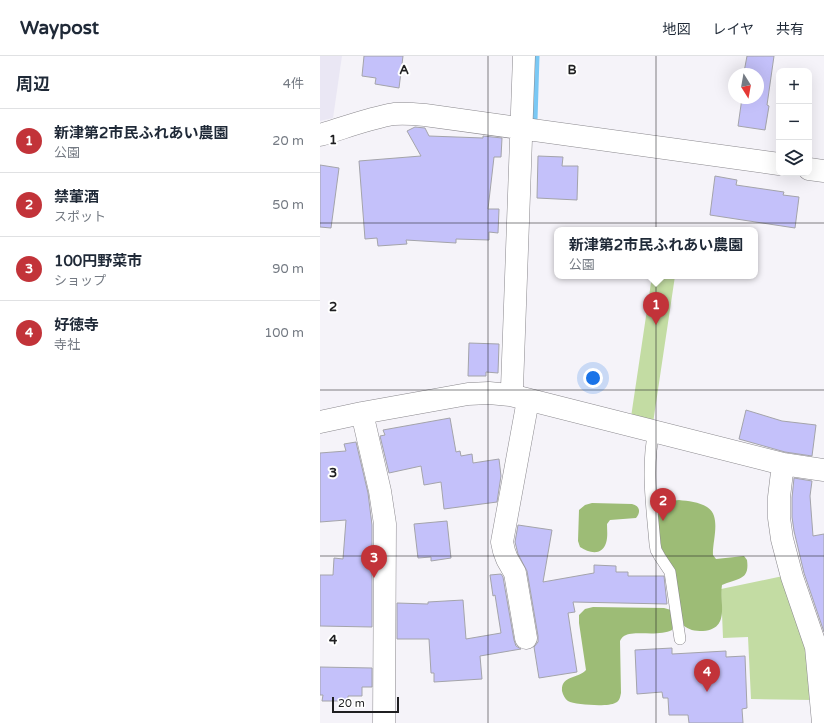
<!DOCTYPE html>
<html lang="ja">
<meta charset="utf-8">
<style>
:root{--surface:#fff;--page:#f2f2f3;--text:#1f2937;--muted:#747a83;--line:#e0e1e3;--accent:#c23339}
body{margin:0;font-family:"Varela Round","Noto Sans JP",sans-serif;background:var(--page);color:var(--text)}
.controls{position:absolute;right:12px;top:12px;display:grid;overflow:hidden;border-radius:8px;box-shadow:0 4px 16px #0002}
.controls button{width:36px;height:36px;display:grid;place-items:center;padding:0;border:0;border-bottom:1px solid var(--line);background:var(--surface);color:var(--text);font:20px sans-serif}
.compass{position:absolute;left:408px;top:12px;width:36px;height:36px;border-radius:50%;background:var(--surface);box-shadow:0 4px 16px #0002;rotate:169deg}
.scale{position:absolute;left:12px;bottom:10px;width:67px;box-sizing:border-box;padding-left:4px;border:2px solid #1f1f21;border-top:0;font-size:11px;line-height:14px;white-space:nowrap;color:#1f1f21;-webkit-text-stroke:3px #fff;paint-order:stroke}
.you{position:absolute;left:273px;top:322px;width:14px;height:14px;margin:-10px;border:3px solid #fff;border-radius:50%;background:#1a73e8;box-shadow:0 0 0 6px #1a73e833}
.badge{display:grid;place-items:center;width:26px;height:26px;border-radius:50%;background:var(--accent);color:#fff;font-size:13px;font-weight:700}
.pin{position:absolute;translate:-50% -33px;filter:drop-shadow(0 1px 2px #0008)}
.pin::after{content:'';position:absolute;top:21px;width:14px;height:12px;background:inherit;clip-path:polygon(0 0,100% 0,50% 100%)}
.popup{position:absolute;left:234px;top:171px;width:204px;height:52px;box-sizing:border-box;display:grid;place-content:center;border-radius:8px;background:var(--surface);filter:drop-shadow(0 1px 3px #0005);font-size:13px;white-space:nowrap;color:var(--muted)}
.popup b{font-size:15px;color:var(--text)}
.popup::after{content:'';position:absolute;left:50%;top:100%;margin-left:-8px;border:8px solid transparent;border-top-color:var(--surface)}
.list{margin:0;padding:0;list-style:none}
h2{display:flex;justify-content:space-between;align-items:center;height:52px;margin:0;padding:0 16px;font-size:17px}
h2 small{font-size:13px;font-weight:400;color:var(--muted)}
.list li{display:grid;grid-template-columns:26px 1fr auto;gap:12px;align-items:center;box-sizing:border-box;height:64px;padding:0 16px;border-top:1px solid var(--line)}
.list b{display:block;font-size:15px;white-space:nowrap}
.list p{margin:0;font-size:13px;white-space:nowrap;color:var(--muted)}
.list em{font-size:13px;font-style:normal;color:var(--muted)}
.icon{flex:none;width:22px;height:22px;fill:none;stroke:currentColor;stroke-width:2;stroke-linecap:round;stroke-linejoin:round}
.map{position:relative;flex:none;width:504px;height:667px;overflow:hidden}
header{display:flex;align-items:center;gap:24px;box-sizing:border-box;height:56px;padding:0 20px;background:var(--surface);border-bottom:1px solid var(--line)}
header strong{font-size:19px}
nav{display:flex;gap:22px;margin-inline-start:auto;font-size:14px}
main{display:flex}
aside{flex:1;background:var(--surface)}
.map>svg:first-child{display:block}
.built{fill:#eae7f4}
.green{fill:#c3dca3}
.forest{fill:#9dbc76}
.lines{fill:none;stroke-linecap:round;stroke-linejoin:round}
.stream{stroke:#7ac8f4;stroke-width:7}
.building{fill:#c4c1fa;stroke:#a4a4aa}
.service-casing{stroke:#8a888d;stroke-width:12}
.minor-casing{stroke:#8a888d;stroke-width:23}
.service{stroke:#fff;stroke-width:11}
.minor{stroke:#fff;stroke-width:22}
.grid{fill:none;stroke:#1f1f21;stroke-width:1;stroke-opacity:0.55}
.grid-label{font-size:13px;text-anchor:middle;font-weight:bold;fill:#1f1f21;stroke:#fff;stroke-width:4;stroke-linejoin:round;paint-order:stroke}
</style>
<header>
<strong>Waypost</strong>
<nav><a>地図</a><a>レイヤ</a><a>共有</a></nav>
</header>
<main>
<aside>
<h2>周辺<small>4件</small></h2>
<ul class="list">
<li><span class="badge">1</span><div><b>新津第2市民ふれあい農園</b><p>公園</p></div><em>20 m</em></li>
<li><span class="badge">2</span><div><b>禁葷酒</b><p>スポット</p></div><em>50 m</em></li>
<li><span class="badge">3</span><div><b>100円野菜市</b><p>ショップ</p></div><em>90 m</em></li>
<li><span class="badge">4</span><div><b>好徳寺</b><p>寺社</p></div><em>100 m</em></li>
</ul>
</aside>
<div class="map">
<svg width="504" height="667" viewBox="0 0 504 667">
<rect width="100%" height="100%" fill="#f5f3f9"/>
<path class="built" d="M0,0H22L13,62L0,65Z"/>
<path class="green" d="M332,220H355L333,367L311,361Z
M463,520L483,578L493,644L431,643L428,581L403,582L401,533Z"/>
<path class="forest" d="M359,444C368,445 379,446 387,451C402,460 392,486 393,499L396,503L424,500L427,504C430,525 417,522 402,529C399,546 411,573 383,575C374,575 369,574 363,569L339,493L337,460L340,453L346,447L351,445Z
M272,447L312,448C320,450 321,456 316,462L290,464L287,468C287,474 288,481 286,487C282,500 269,497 260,491L258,485L259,454L265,449Z
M273,551L344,552L351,554L354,568L352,574C339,581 314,574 304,580C302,581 301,583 300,585L301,637C300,641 300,645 295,647C289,651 255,649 248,645C245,643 243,639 242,635C241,619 258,623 266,614L259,567V559L265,553Z"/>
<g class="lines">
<path class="stream" d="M214,64L216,0"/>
</g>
<path class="building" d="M44,0H83L79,32L55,28L56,22L42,20Z
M427,0H454L447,49L449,50L445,74L418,70L422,42H438V18H426V16H424Z
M95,71L105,72L109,80L163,82V80L182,82L181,101H174L168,153H179L178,177L169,176V184L136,183V187L86,184L87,188L58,190L57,182L45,183L39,105L101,100L87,75Z
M218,100L243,101L242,110H258L257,144L217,142Z
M0,109L19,112L11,172L0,171Z
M395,120L417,124L416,129L464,136L463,139L479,141L475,172L390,159Z
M149,287L179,288L178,317L166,316V320H148Z
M426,354L462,365L496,369L492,400L465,396L419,383Z
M130,362L136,396L140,395L141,400L152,398L153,407L179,403L181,420L177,446L124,453L121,426L104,429L101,410L69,417L60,380L65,379L63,374Z
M36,386L48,437L52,469V571L0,570V519H13L14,502L23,503L26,464L0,466V397L26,395L24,388Z
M474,422L492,425L490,440L493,480L504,478V576L484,517L474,475L472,461V442Z
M127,465L131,502L111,505V501L98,502L94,468Z
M198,469L232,474L223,526L274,517V509L296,510V516H308V520H344L347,548L253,546L255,556L248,557L257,616L219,622L214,591L218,586V580L207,515L198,498L195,486Z
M181,518L183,521L194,584L196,590L201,593L160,600L162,623L114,626V617H111L109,583H77V547L108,548V546L143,544L146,583L181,577L175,539L173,540L170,519Z
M352,592V598L406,595V601L425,600L427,652L422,653L423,667H369L368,659H349L348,642H343L342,636L317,638L315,594Z
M0,611L52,612V631H42V640H28V645H2L3,639H0Z"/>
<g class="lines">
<defs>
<path id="service" d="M334,375C326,412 332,451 335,488L336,494L340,501L350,516L360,583"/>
<path id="minor" d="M0,79C24,72 49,62 74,58C85,57 95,58 105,59L459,108
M489,113L504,115
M190,339L192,332L204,0
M42,357L60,435L65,468L64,667
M0,366L42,357L148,338L169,337L190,339L463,408L504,414
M463,408L459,441V462L462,483L472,521L496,591L503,667
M206,582L195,517L187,503L184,495L182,486L208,344"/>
</defs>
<use href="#service" class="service-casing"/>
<use href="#minor" class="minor-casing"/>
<use href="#service" class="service"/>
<use href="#minor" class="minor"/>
</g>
<path class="grid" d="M168,0V667M336,0V667M0,167H504M0,334H504M0,500H504"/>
<g class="grid-label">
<text x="84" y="18">A</text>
<text x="252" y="18">B</text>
<text x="13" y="88">1</text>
<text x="13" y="255">2</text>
<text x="13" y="421">3</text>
<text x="13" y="588">4</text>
</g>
</svg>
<div class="controls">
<button>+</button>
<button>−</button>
<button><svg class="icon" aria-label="layers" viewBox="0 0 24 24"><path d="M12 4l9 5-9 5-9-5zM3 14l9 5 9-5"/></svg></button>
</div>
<svg class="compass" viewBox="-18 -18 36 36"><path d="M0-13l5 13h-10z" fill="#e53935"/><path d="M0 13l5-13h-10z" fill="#747a83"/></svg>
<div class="scale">20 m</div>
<div class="you"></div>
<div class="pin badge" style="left:336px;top:269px">1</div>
<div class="popup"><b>新津第2市民ふれあい農園</b>公園</div>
<div class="pin badge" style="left:343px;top:465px">2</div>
<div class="pin badge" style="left:54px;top:522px">3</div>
<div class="pin badge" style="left:387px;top:636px">4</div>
</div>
</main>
